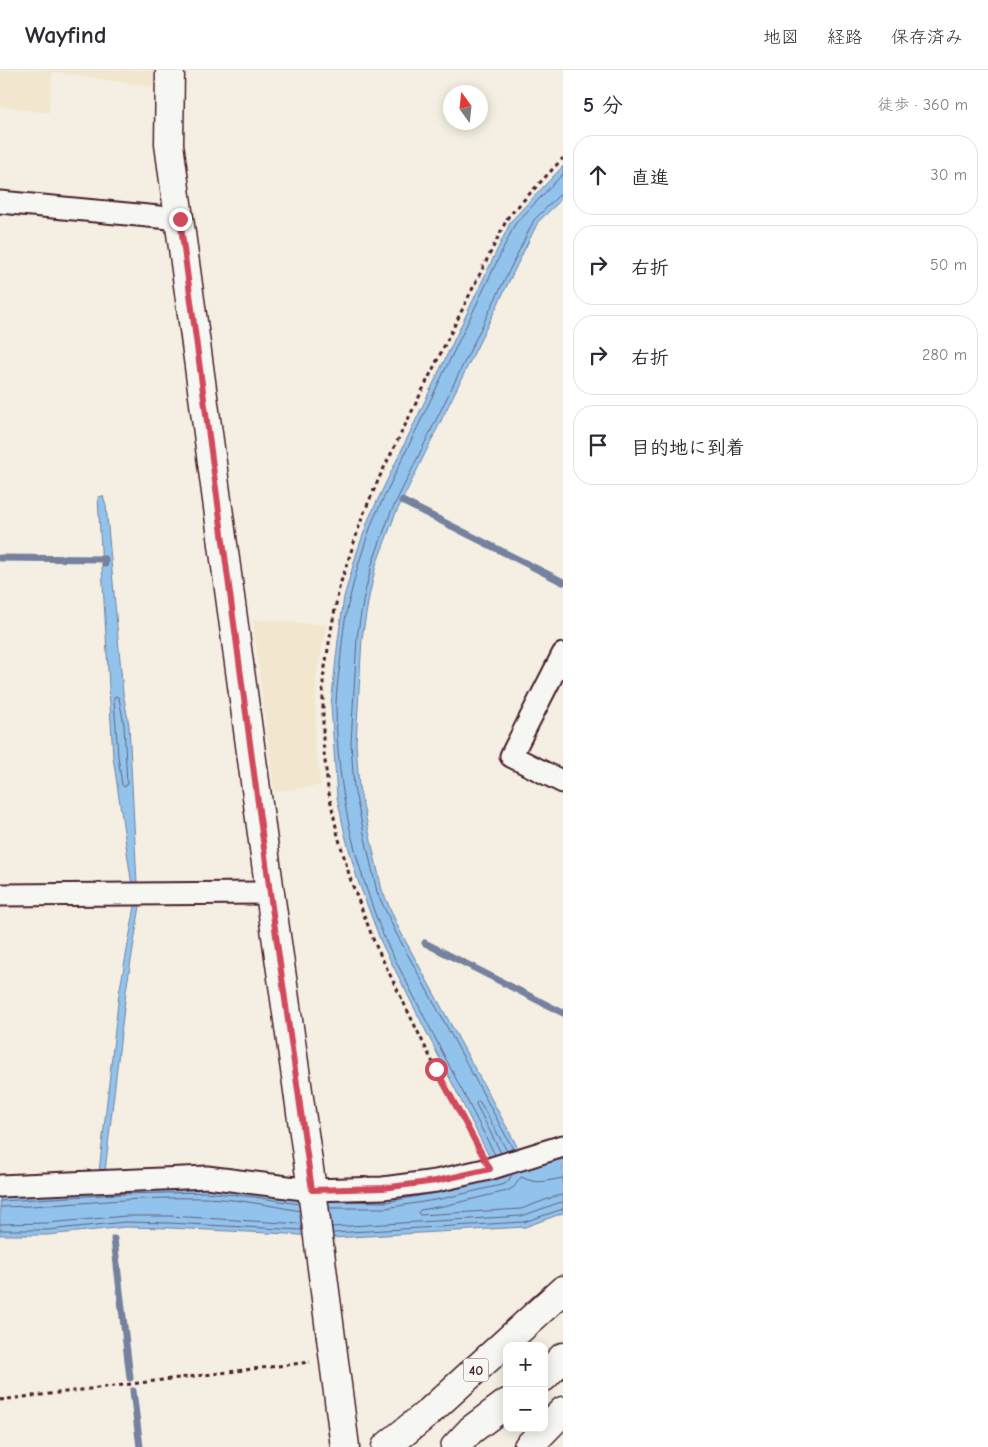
<!DOCTYPE html>
<html lang="ja">
<meta charset="utf-8">
<style>
:root{--surface:#fff;--page:#f7f7f7;--text:#2b2b33;--muted:#7c7c81;--line:#e1e1e2}
body{margin:0;font-family:"Comic Neue","Klee One",sans-serif;background:var(--page);color:var(--text)}
.controls{position:absolute;right:15px;bottom:15px;display:grid;overflow:hidden;border-radius:10px;box-shadow:0 2px 12px #0003}
.controls button{width:45px;height:45px;display:grid;place-items:center;padding:0;border:0;border-bottom:1px solid var(--line);background:var(--surface);color:var(--text);font:25px sans-serif}
.compass{position:absolute;left:443px;top:15px;width:45px;height:45px;border-radius:50%;background:var(--surface);box-shadow:0 2px 12px #0003;rotate:345deg}
.stop{position:absolute;width:15px;height:15px;margin:-11px;border:4px solid #d1495b;border-radius:50%;background:#fff}
.stop.end{background:#d1495b;border-color:#fff;box-shadow:0 1px 5px #0008}
.list{margin:0;padding:0;list-style:none}
h2{display:flex;justify-content:space-between;align-items:center;height:65px;margin:0;padding:0 20px;font-size:21px}
h2 small{font-size:16px;font-weight:400;color:var(--muted)}
.list li{display:grid;grid-template-columns:32px 1fr auto;gap:15px;align-items:center;box-sizing:border-box;height:80px;margin:0 10px 10px;padding:0 10px;border:1px solid var(--line);border-radius:20px}
.list b{display:block;font-size:19px;white-space:nowrap}
.list em{font-size:16px;font-style:normal;color:var(--muted)}
.icon{flex:none;width:28px;height:28px;fill:none;stroke:currentColor;stroke-width:2;stroke-linecap:round;stroke-linejoin:round}
.map{position:relative;flex:none;width:563px;height:1377px;overflow:hidden}
header{display:flex;align-items:center;gap:30px;box-sizing:border-box;height:70px;padding:0 25px;background:var(--surface);border-bottom:1px solid var(--line)}
header strong{font-size:24px}
nav{display:flex;gap:28px;margin-inline-start:auto;font-size:18px}
main{display:flex}
aside{flex:1;background:var(--surface)}
.map>svg:first-child{display:block}
.built{fill:#f2e6ce}
.water{fill:#91c3ed;stroke:#75819f}
.lines{fill:none;stroke-linecap:round;stroke-linejoin:round}
.shore{stroke:#666179;stroke-width:1}
.stream{stroke:#75819f;stroke-width:7}
.street-casing{stroke:#4a1f2b;stroke-width:25}
.secondary-casing{stroke:#4a1f2b;stroke-width:31}
.primary-casing{stroke:#4a1f2b;stroke-width:31}
.highway-casing{stroke:#4a1f2b;stroke-width:31}
.path{stroke:#4a1f2b;stroke-width:3;stroke-dasharray:4 4;stroke-linecap:butt}
.street{stroke:#f6f6f2;stroke-width:21}
.secondary{stroke:#f6f6f2;stroke-width:28}
.primary{stroke:#f6f6f2;stroke-width:28}
.highway{stroke:#f6f6f2;stroke-width:28}
.route{stroke:#d1495b;stroke-width:6}
.labels{text-anchor:middle;stroke-width:5;stroke-linejoin:round;paint-order:stroke}
.shield{fill:#f6f6f2;stroke:#7e6067;stroke-width:1}
.shield-label{font-size:14px;font-weight:bold;fill:#4a1f2b}
</style>
<header>
<strong>Wayfind</strong>
<nav><a>地図</a><a>経路</a><a>保存済み</a></nav>
</header>
<main>
<div class="map">
<svg width="563" height="1377" viewBox="0 0 563 1377">
<rect width="100%" height="100%" fill="#f4efe2"/>
<filter id="ink" filterUnits="userSpaceOnUse"><feTurbulence type="fractalNoise" baseFrequency=".02" numOctaves="2"/><feDisplacementMap in="SourceGraphic" scale="10" xChannelSelector="R" yChannelSelector="G"/><feConvolveMatrix kernelMatrix="1 2 1 2 8 2 1 2 1" color-interpolation-filters="sRGB"/></filter>
<g filter="url(#ink)">
<path class="built" d="M0,0H155L154,17L53,2L48,43L0,36Z
M253,549L327,555L316,608L315,674L321,715L274,722Z"/>
<path class="water" d="M563,96V128L538,152L395,445L376,495L369,527L362,568L356,673L359,717L382,820L399,859L518,1078L536,1094L563,1089V1143L525,1157L332,1168L288,1164L169,1158L125,1157L48,1165H0V1126L206,1117L256,1122L307,1130L502,1103L489,1086L381,872L357,808L345,765L337,727L331,635L338,570L344,527L357,482L369,448L511,151Z
M103,426L106,435L123,623L129,655L137,813L140,836L126,921L105,1101L99,1102L119,924L135,836L113,687L98,427Z"/>
<g class="lines">
<path class="shore" d="M116,626L119,628L124,655L127,714L125,717L122,715L118,686L114,629Z
M513,1079L395,861L377,822L354,718L351,673L357,567L364,526L372,494L390,444L534,150L558,126L563,125
M501,1083L476,1034L477,1031L480,1032L507,1081
M495,1085L385,870C354,792 337,721 336,636C336,623 338,608 340,595C342,572 344,549 350,527C356,501 364,475 373,450L515,154L563,104
M563,1108C544,1111 538,1115 521,1107L514,1117L507,1121L443,1136L420,1140L418,1143L420,1145L521,1139L556,1126L563,1125
M0,1131L122,1124L206,1122L255,1127L299,1134
M332,1131L386,1132L440,1122L504,1107
M0,1137C68,1136 137,1126 205,1128C237,1129 268,1135 300,1141
M329,1138H386L441,1129L505,1114L509,1110L512,1104
M0,1154L48,1153L126,1146H170L301,1154
M332,1157L522,1146L558,1133L563,1132
M0,1160H48L125,1152L169,1153L302,1160
M333,1163L524,1152L563,1139"/>
<path class="stream" d="M402,431L563,512
M0,488L105,489V494
M425,873L563,943
M114,1169L130,1308
M133,1321L140,1377"/>
<defs>
<path id="street" d="M0,132L180,149
M563,584L511,686L563,712
M0,825L270,823
M0,1116L207,1107L312,1120L383,1118L436,1111L489,1099L563,1076"/>
<path id="secondary" d="M170,0L169,74L270,823L312,1120L345,1377"/>
<path id="primary" d="M386,1377L428,1343L563,1220"/>
<path id="highway" d="M544,1307L563,1287
M455,1377L471,1360L507,1333
M528,1377L563,1341"/>
</defs>
<use href="#street" class="street-casing"/>
<use href="#secondary" class="secondary-casing"/>
<use href="#primary" class="primary-casing"/>
<use href="#highway" class="highway-casing"/>
<path class="path" d="M479,1078L436,999L375,874L351,811L338,766L328,719L323,672V609L332,555L339,518L363,445L380,406L508,147L563,88
M0,1330L310,1292"/>
<use href="#street" class="street"/>
<use href="#secondary" class="secondary"/>
<use href="#primary" class="primary"/>
<use href="#highway" class="highway"/>
</g>
</g>
<g class="lines" filter="url(#ink)">
<path class="route" d="M180,149L270,823L312,1120L383,1118L436,1111L490,1099L436,999"/>
</g>
<g class="labels">
<rect class="shield" x="463.5" y="1288.5" width="25" height="23" rx="4"/>
<g class="shield-label">
<text x="476" y="1305">40</text>
</g>
</g>
</svg>
<div class="controls">
<button>+</button>
<button>−</button>
</div>
<svg class="compass" viewBox="-18 -18 36 36"><path d="M0-13l5 13h-10z" fill="#e53935"/><path d="M0 13l5-13h-10z" fill="#7c7c81"/></svg>
<div class="stop" style="left:436px;top:999px"></div>
<div class="stop end" style="left:180px;top:149px"></div>
</div>
<aside>
<h2>5 分<small>徒歩 · 360 m</small></h2>
<ul class="list">
<li><svg class="icon" aria-label="ahead" viewBox="0 0 24 24"><path d="M12 20V5M6 11l6-6 6 6"/></svg><div><b>直進</b></div><em>30 m</em></li>
<li><svg class="icon" aria-label="right" viewBox="0 0 24 24"><path d="M7 20v-9h11M14 6l5 5-5 5"/></svg><div><b>右折</b></div><em>50 m</em></li>
<li><svg class="icon" aria-label="right" viewBox="0 0 24 24"><path d="M7 20v-9h11M14 6l5 5-5 5"/></svg><div><b>右折</b></div><em>280 m</em></li>
<li><svg class="icon" aria-label="arrive" viewBox="0 0 24 24"><path d="M6 21V4h12l-3 4 3 4H6"/></svg><div><b>目的地に到着</b></div></li>
</ul>
</aside>
</main>
